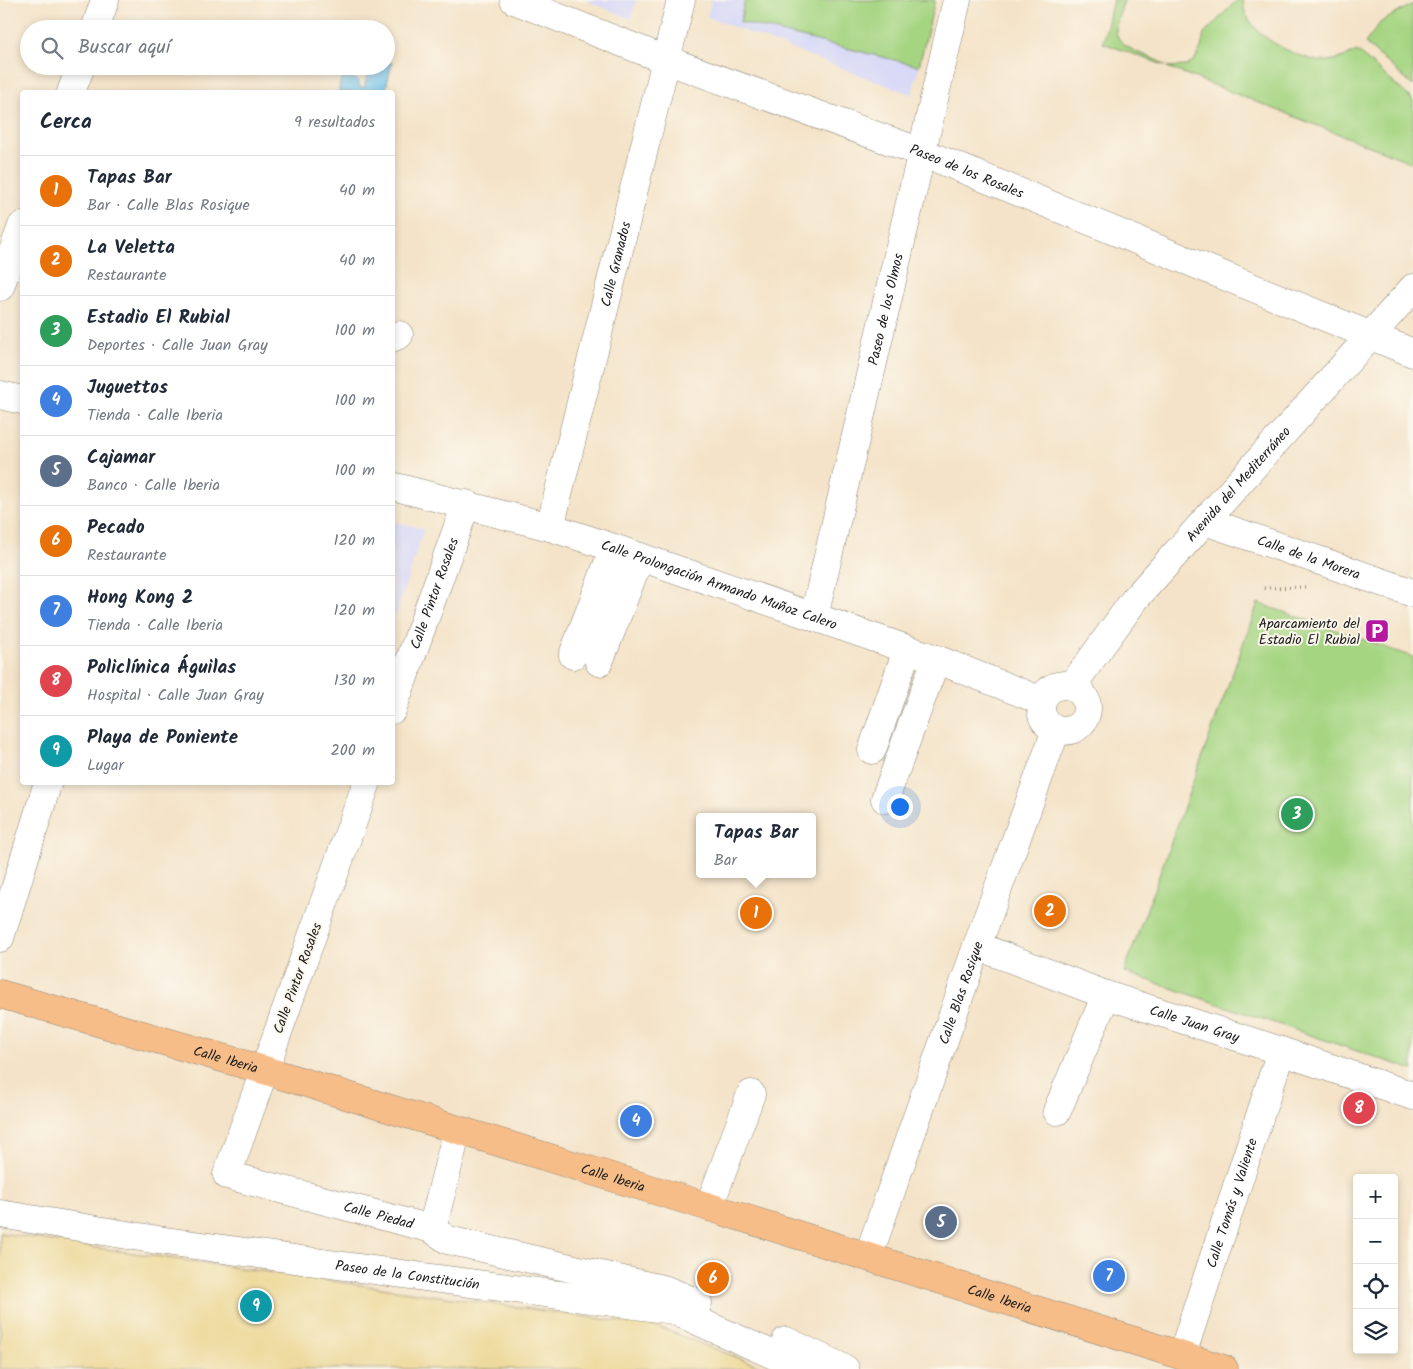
<!DOCTYPE html>
<html lang="es">
<meta charset="utf-8">
<style>
:root{--surface:#fff;--page:#f2f2f3;--text:#1f2937;--muted:#747a83;--line:#e0e1e3;--accent:#d93025}
body{margin:0;font-family:Kalam,sans-serif;background:var(--page);color:var(--text)}
.controls{position:absolute;right:15px;bottom:15px;display:grid;overflow:hidden;border-radius:5px;box-shadow:0 2px 8px #0003}
.controls button{width:45px;height:45px;display:grid;place-items:center;padding:0;border:0;border-bottom:1px solid var(--line);background:var(--surface);color:var(--text);font:25px sans-serif}
.you{position:absolute;left:899px;top:806px;width:18px;height:18px;margin:-12px;border:4px solid #fff;border-radius:50%;background:#1a73e8;box-shadow:0 0 0 8px #1a73e833}
.badge{display:grid;place-items:center;width:32px;height:32px;border-radius:50%;background:var(--accent);color:#fff;font-size:16px;font-weight:700}
.pin{position:absolute;translate:-50% -50%;border:2px solid #fff;box-shadow:0 1px 5px #0006}
.popup{position:absolute;left:696px;top:813px;width:120px;height:65px;box-sizing:border-box;display:grid;place-content:center;border-radius:5px;background:var(--surface);filter:drop-shadow(0 1px 4px #0005);font-size:16px;white-space:nowrap;color:var(--muted)}
.popup b{font-size:19px;color:var(--text)}
.popup::after{content:'';position:absolute;left:50%;top:100%;margin-left:-10px;border:10px solid transparent;border-top-color:var(--surface)}
.list{margin:0;padding:0;list-style:none}
h2{display:flex;justify-content:space-between;align-items:center;height:65px;margin:0;padding:0 20px;font-size:21px}
h2 small{font-size:16px;font-weight:400;color:var(--muted)}
.list li{display:grid;grid-template-columns:32px 1fr auto;gap:15px;align-items:center;box-sizing:border-box;height:70px;padding:0 20px;border-top:1px solid var(--line)}
.list b{display:block;font-size:19px;white-space:nowrap}
.list p{margin:0;font-size:16px;white-space:nowrap;color:var(--muted)}
.list em{font-size:16px;font-style:normal;color:var(--muted)}
.icon{flex:none;width:28px;height:28px;fill:none;stroke:currentColor;stroke-width:2;stroke-linecap:round;stroke-linejoin:round}
.map{position:relative;flex:none;width:1413px;height:1369px;overflow:hidden}
.search{position:absolute;background:var(--surface);box-shadow:0 2px 8px #0003;left:20px;top:20px;width:375px;height:55px;display:flex;align-items:center;gap:12px;box-sizing:border-box;padding:0 18px;border-radius:28px;color:var(--muted);font-size:19px}
.panel{position:absolute;background:var(--surface);box-shadow:0 2px 8px #0003;left:20px;top:90px;width:375px;height:695px;border-radius:5px}
.map>svg:first-child{display:block}
.built{fill:#d6d7f8}
.green{fill:#a6d582;stroke:#61784f}
.sand{fill:#eeda9e;stroke:#857b5d}
.water{fill:#70c2ec;stroke:#466f84}
.lines{fill:none;stroke-linecap:round;stroke-linejoin:round}
.minor-casing{stroke:#888072;stroke-width:29}
.major-casing{stroke:#888072;stroke-width:29}
.path{stroke:#888072;stroke-width:3;stroke-dasharray:1 4;stroke-linecap:butt}
.minor{stroke:#fff;stroke-width:28}
.major{stroke:#f7bd88;stroke-width:28}
.labels{text-anchor:middle;stroke-width:4;stroke-linejoin:round;paint-order:stroke}
.street-label{font-size:14px;fill:#1c1c1c;stroke:#fbf7ec}
.poi-label{font-size:14px;fill:#1c1c1c;stroke:#fbf7ec;text-anchor:end}
</style>
<div class="map">
<svg width="1413" height="1369" viewBox="0 0 1413 1369">
<rect width="100%" height="100%" fill="#fbf7ec"/>
<filter id="ink" filterUnits="userSpaceOnUse"><feTurbulence type="fractalNoise" baseFrequency=".02" numOctaves="2"/><feDisplacementMap in="SourceGraphic" scale="10" xChannelSelector="R" yChannelSelector="G"/><feConvolveMatrix kernelMatrix="1 2 1 2 8 2 1 2 1" color-interpolation-filters="sRGB"/></filter>
<filter id="wash" filterUnits="userSpaceOnUse"><feTurbulence type="fractalNoise" baseFrequency=".0096" numOctaves="4" result="noise"/><feDisplacementMap in="SourceGraphic" scale="20" xChannelSelector="R" yChannelSelector="G"/><feGaussianBlur stdDeviation="1.12" result="paint"/><feColorMatrix in="noise" values="0 0 0 0 0 0 0 0 0 0 0 0 0 0 0 0 0 1.4 0 .05"/><feComposite in="paint" operator="in"/></filter>
<g filter="url(#wash)">
<rect width="100%" height="100%" fill="#f4e3c8"/>
<path class="built" d="M585,0H636L631,19Z
M711,0H935L912,95L707,17Z
M393,521L424,529L393,623L392,522Z"/>
<path class="green" d="M745,0H935L919,66L740,22Z
M1113,0H1124C1122,8 1115,24 1116,31C1118,51 1154,55 1166,66L1103,43Z
M1237,0H1243C1243,29 1281,50 1305,57C1310,59 1315,61 1320,61C1334,62 1345,57 1357,51L1413,100V163L1167,67L1187,66L1195,59L1201,48L1204,34Z
M1413,4V86L1365,43L1381,22Z
M1258,603L1413,657V1070L1124,972Z"/>
<path class="sand" d="M0,1233L98,1248L658,1327L767,1369H0Z"/>
<path class="water" d="M386,62L392,63L385,92H339C339,77 346,71 359,82L360,87L364,88L370,66H386Z"/>
</g>
<g filter="url(#ink)">
<g class="lines">
<defs>
<g id="minor">
<path id="s1" d="M514,0L666,60L921,152L1413,353"/>
<path d="M95,29L105,0"/>
<path d="M71,92L81,66"/>
<path d="M0,287L22,226"/>
<path d="M392,338L399,335"/>
<path d="M0,395L22,400"/>
<path id="s2" d="M392,486L550,527L614,548L936,659L1042,701"/>
<path id="s3" d="M1205,521L1413,593"/>
<path id="s4" d="M550,527L681,0"/>
<path id="s5" d="M814,617L957,0"/>
<path d="M573,655L614,548"/>
<path d="M599,662L640,557"/>
<circle cx="1064" cy="708" r="23"/>
<path id="s6" d="M1072,686L1135,599L1413,288"/>
<path id="s7" d="M392,710L466,504"/>
<path d="M872,750L907,650"/>
<path id="s8" d="M367,782L227,1175L432,1229L457,1131"/>
<path d="M885,799L936,659"/>
<path d="M0,938L48,782"/>
<path id="s9" d="M977,946L1106,995L1281,1051L1413,1096"/>
<path d="M1057,1111L1106,995"/>
<path d="M709,1207L751,1094"/>
<path id="s10" d="M0,1214L158,1240L424,1277L673,1310L805,1369"/>
<path d="M432,1229L448,1240L666,1290L698,1303"/>
<path id="s11" d="M868,1257L977,946L1056,730"/>
<path d="M786,1341L845,1369"/>
<path id="s12" d="M1182,1355L1281,1051"/>
</g>
<g id="major">
<path id="s13" d="M0,994L264,1070L709,1207L1224,1369"/>
</g>
</defs>
<use href="#minor" class="minor-casing"/>
<use href="#major" class="major-casing"/>
<path class="path" d="M1264,588L1305,587"/>
<use href="#minor" class="minor"/>
<use href="#major" class="major"/>
</g>
</g>
<defs>
<symbol id="parking-square" viewBox="-11 -11 22 22"><rect x="-9" y="-9" width="18" height="18" rx="4" fill="#b5179e" stroke="#fbf7ec"/><path d="M-3.5-5.5H1a3.5 3.5 0 0 1 0 7H-1V5.5H-3.5ZM-1-3.4V-.6H.8a1.4 1.4 0 0 0 0-2.8Z" fill="#fff"/></symbol>
</defs>
<g fill-rule="evenodd">
<use href="#parking-square" x="1363" y="617" width="28" height="28"/>
</g>
<g class="labels">
<g class="street-label">
<text dy="5" stroke="none"><textPath href="#s1" startOffset="484">Paseo de los Rosales</textPath></text>
<text dy="5" stroke="none"><textPath href="#s4" startOffset="271">Calle Granados</textPath></text>
<text dy="5" stroke="none"><textPath href="#s5" startOffset="316">Paseo de los Olmos</textPath></text>
<text dy="5" stroke="none"><textPath href="#s6" startOffset="262">Avenida del Mediterráneo</textPath></text>
<text dy="5" stroke="none"><textPath href="#s3" startOffset="110">Calle de la Morera</textPath></text>
<text dy="5" stroke="none"><textPath href="#s2" startOffset="342">Calle Prolongación Armando Muñoz Calero</textPath></text>
<text dy="5" stroke="none"><textPath href="#s7" startOffset="124">Calle Pintor Rosales</textPath></text>
<text transform="translate(297 978) rotate(-70)" y="5">Calle Pintor Rosales</text>
<text dy="5" stroke="none"><textPath href="#s11" startOffset="280">Calle Blas Rosique</textPath></text>
<text dy="5" stroke="none"><textPath href="#s9" startOffset="231">Calle Juan Gray</textPath></text>
<text dy="5" stroke="none"><textPath href="#s13" startOffset="235">Calle Iberia</textPath></text>
<text dy="5" stroke="none"><textPath href="#s13" startOffset="640">Calle Iberia</textPath></text>
<text dy="5" stroke="none"><textPath href="#s12" startOffset="160">Calle Tomás y Valiente</textPath></text>
<text dy="5" stroke="none"><textPath href="#s8" startOffset="574">Calle Piedad</textPath></text>
<text dy="5" stroke="none"><textPath href="#s10" startOffset="412">Paseo de la Constitución</textPath></text>
<text dy="5" stroke="none"><textPath href="#s13" startOffset="1045">Calle Iberia</textPath></text>
</g>
<g class="poi-label">
<text x="1360" y="628">Aparcamiento del<tspan x="1360" dy="16">Estadio El Rubial</tspan></text>
</g>
</g>
</svg>
<div class="controls">
<button>+</button>
<button>−</button>
<button><svg class="icon" aria-label="locate" viewBox="0 0 24 24"><circle cx="12" cy="12" r="6"/><path d="M12 2v4M12 18v4M2 12h4M18 12h4"/></svg></button>
<button><svg class="icon" aria-label="layers" viewBox="0 0 24 24"><path d="M12 4l9 5-9 5-9-5zM3 14l9 5 9-5"/></svg></button>
</div>
<div class="you"></div>
<div class="pin badge" style="left:756px;top:913px;background:#e8710a">1</div>
<div class="popup"><b>Tapas Bar</b>Bar</div>
<div class="pin badge" style="left:1050px;top:911px;background:#e8710a">2</div>
<div class="pin badge" style="left:1297px;top:814px;background:#2e9e5b">3</div>
<div class="pin badge" style="left:636px;top:1121px;background:#3f7fe0">4</div>
<div class="pin badge" style="left:941px;top:1222px;background:#5c6f8a">5</div>
<div class="pin badge" style="left:713px;top:1278px;background:#e8710a">6</div>
<div class="pin badge" style="left:1109px;top:1276px;background:#3f7fe0">7</div>
<div class="pin badge" style="left:1359px;top:1108px;background:#e0444e">8</div>
<div class="pin badge" style="left:256px;top:1306px;background:#0f9aa8">9</div>
<div class="search"><svg class="icon" aria-label="search" viewBox="0 0 24 24"><circle cx="10" cy="10" r="6"/><path d="M15 15l6 6"/></svg>Buscar aquí</div>
<section class="panel">
<h2>Cerca<small>9 resultados</small></h2>
<ul class="list">
<li><span class="badge" style="background:#e8710a">1</span><div><b>Tapas Bar</b><p>Bar · Calle Blas Rosique</p></div><em>40 m</em></li>
<li><span class="badge" style="background:#e8710a">2</span><div><b>La Veletta</b><p>Restaurante</p></div><em>40 m</em></li>
<li><span class="badge" style="background:#2e9e5b">3</span><div><b>Estadio El Rubial</b><p>Deportes · Calle Juan Gray</p></div><em>100 m</em></li>
<li><span class="badge" style="background:#3f7fe0">4</span><div><b>Juguettos</b><p>Tienda · Calle Iberia</p></div><em>100 m</em></li>
<li><span class="badge" style="background:#5c6f8a">5</span><div><b>Cajamar</b><p>Banco · Calle Iberia</p></div><em>100 m</em></li>
<li><span class="badge" style="background:#e8710a">6</span><div><b>Pecado</b><p>Restaurante</p></div><em>120 m</em></li>
<li><span class="badge" style="background:#3f7fe0">7</span><div><b>Hong Kong 2</b><p>Tienda · Calle Iberia</p></div><em>120 m</em></li>
<li><span class="badge" style="background:#e0444e">8</span><div><b>Policlínica Águilas</b><p>Hospital · Calle Juan Gray</p></div><em>130 m</em></li>
<li><span class="badge" style="background:#0f9aa8">9</span><div><b>Playa de Poniente</b><p>Lugar</p></div><em>200 m</em></li>
</ul>
</section>
</div>
